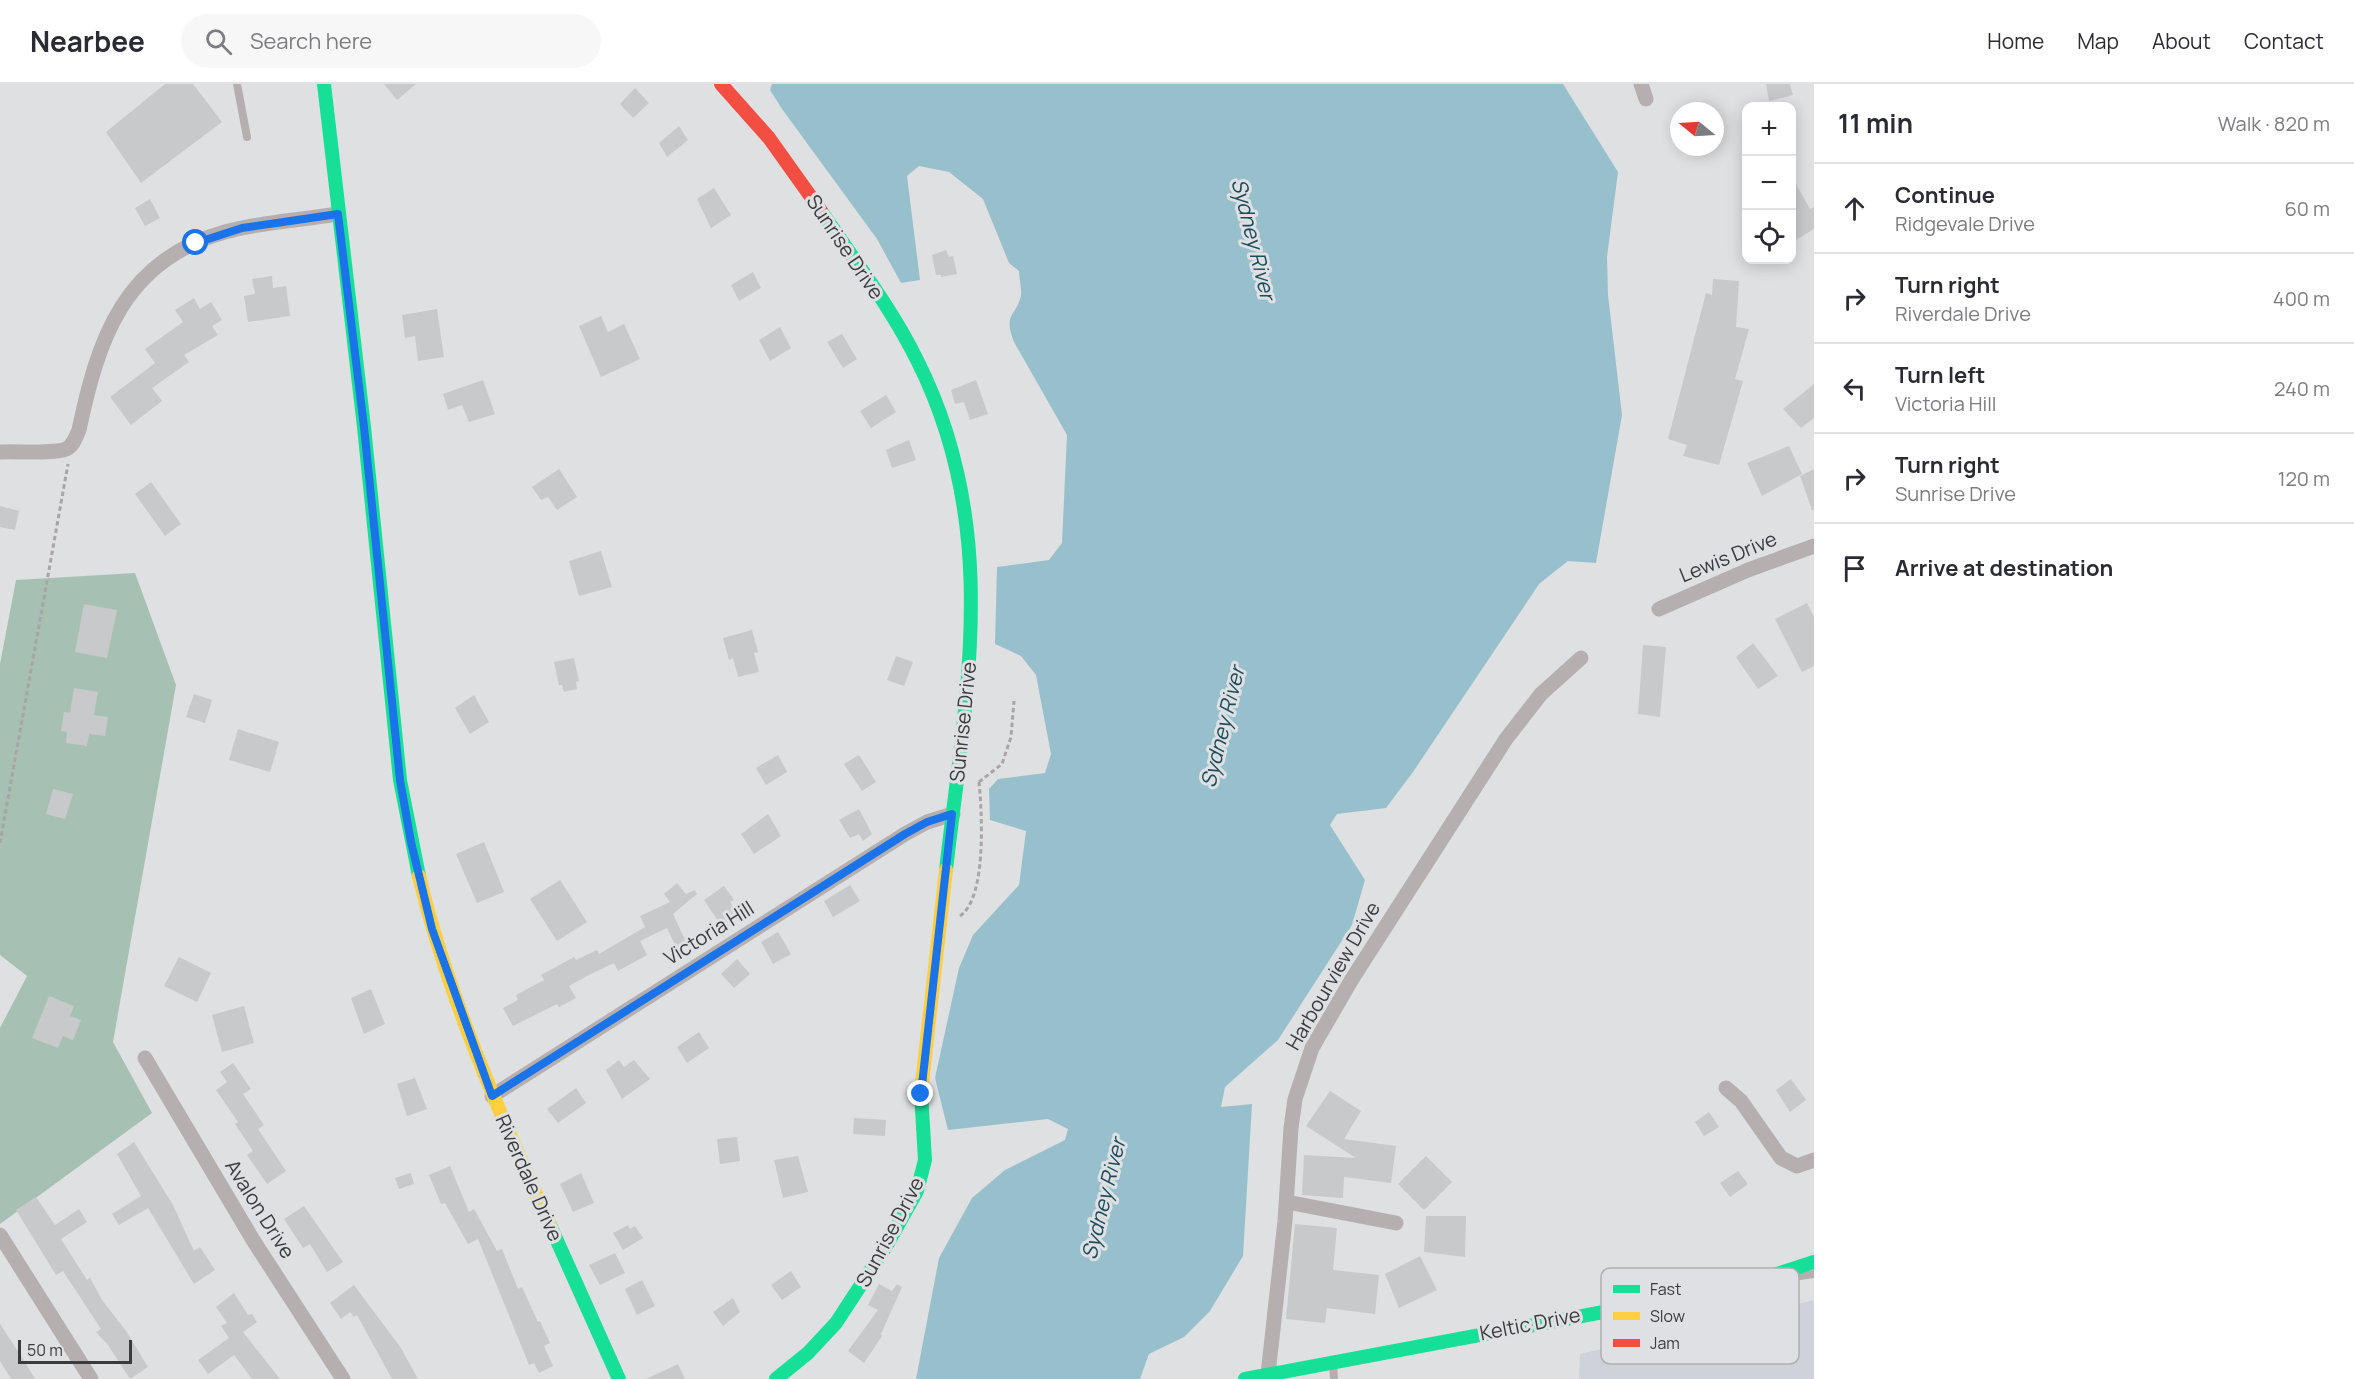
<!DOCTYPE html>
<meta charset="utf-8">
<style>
:root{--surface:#fff;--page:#f7f7f7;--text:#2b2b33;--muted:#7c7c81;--line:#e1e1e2}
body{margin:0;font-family:Manrope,sans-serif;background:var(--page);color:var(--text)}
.controls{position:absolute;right:18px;top:18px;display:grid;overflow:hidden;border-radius:12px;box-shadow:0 3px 15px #0003}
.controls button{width:54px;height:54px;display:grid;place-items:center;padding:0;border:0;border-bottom:2px solid var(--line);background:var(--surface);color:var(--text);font:30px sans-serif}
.compass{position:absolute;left:1670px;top:18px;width:54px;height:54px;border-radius:50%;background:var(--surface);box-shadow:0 3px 15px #0003;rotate:288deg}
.scale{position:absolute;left:18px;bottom:15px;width:114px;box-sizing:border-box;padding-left:6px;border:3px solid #3a3b3c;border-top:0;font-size:16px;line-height:21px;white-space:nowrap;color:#3a3b3c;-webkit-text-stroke:4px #dee0e3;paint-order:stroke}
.stop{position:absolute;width:18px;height:18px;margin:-14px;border:4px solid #1a73e8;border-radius:50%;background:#fff}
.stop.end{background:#1a73e8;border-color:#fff;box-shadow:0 2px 6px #0008}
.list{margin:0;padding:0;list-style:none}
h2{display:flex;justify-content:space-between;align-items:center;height:78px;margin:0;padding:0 24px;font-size:26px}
h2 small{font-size:20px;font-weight:400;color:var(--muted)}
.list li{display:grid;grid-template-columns:39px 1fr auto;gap:18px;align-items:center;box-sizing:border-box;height:90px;padding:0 24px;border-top:2px solid var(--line)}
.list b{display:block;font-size:22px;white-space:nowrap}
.list p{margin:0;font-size:20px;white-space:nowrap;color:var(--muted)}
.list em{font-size:20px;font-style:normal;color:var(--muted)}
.icon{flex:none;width:33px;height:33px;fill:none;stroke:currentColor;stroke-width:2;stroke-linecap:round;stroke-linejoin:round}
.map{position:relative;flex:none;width:1814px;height:1295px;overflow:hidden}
header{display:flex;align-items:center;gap:36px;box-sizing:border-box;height:84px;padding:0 30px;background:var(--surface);border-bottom:2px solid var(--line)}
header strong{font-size:28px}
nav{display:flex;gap:33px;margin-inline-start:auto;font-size:21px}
.search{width:420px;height:54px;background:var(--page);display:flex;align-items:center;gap:15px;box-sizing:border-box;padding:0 21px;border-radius:33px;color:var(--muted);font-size:22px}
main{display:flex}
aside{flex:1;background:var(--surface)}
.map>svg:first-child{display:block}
.built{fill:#cfd2d8}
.forest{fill:#a6c1b3}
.water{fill:#98c0cc}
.building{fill:#c8c9ca}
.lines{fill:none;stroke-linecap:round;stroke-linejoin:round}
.path{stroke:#a9a5a6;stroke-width:3;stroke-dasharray:4.5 3;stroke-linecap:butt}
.lane{stroke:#b6afb0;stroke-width:8}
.street{stroke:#b6afb0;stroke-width:15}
.fast{stroke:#16e098;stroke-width:14}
.slow{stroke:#ffcf43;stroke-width:14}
.jam{stroke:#f24e42;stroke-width:14}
.route{stroke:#1a73e8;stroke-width:8}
.labels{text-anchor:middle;stroke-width:6;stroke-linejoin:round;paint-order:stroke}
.street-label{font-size:20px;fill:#3a3b3c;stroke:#dee0e3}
.water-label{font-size:21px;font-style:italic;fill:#1a4d59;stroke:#dee0e3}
.key{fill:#dee0e3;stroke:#adaeb1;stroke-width:1.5}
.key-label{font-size:16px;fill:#3a3b3c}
</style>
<header>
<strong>Nearbee</strong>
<div class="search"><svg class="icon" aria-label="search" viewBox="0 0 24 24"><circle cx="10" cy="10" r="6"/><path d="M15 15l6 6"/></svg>Search here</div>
<nav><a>Home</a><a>Map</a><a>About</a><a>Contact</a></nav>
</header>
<main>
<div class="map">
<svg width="1814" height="1295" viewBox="0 0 1814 1295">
<rect width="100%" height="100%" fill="#dfe0e2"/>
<path class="built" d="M1814,1216V1295H1579L1580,1270Z"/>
<path class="forest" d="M135,489L176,601L113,958L152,1029L0,1140V944L27,892L0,871V580L16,496Z"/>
<path class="water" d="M772,0H1563L1618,88L1607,173L1608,211L1622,331L1596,479L1568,477L1539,500L1413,688L1386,724L1337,730L1330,741L1365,796L1352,841L1278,956L1225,1003L1221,1023L1252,1020L1243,1172L1210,1227L1184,1253L1149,1270L1140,1295H916L939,1174L972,1114L1005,1086L1065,1056L1068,1045L1048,1035L948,1046L935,994L959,884L973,851L1019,801L1026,747L990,736L989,705L998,695L1045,689L1051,670L1036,591L1021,572L995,560L997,483L1049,476L1062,459L1067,351L1014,258C1003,229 1015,234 1021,212C1022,205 1019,195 1019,187L1009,179L983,115L949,88L919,82L907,92L920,196L901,199L877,155L782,25L770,6Z"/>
<path class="building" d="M165,0H193L222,38L141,99L106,48Z
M384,0H416L397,16Z
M1766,0H1790L1793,11L1769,17Z
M635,4L649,19L633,34L620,20Z
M679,42L688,56L667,73L659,59Z
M1791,91L1810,125L1814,123V145L1791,159Z
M714,104L731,131L711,144L697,115Z
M150,115L160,134L145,142L135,124Z
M946,166L949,173L953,172L957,190L941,193V191H936L932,171Z
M753,188L761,204L739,217L731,201Z
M272,192L273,204L286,202L290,232L248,238L244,212L255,210L252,195Z
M1713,195L1739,197L1736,243L1749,245L1735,295L1743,297L1719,381L1683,372L1687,361L1668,355L1706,209L1712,211Z
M194,214L200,225L211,218L222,236L212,242L218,251L184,271L189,278L152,304L162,317L131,341L110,313L155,279L145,265L183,238L175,226Z
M437,225L444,273L418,277L415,252L405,254L402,231Z
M601,232L608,248L624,240L640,275L601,293L579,242Z
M780,243L791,264L770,277L759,256Z
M842,250L857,275L843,284L827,258Z
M483,296L495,330L469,338L462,321L448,326L443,310Z
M976,296L988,330L970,336L964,318L955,320L951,306Z
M1814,300V334L1801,344L1783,325Z
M886,311L896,328L871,344L860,327Z
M909,356L916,376L892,384L886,366Z
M1789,362L1802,390L1762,412L1747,379Z
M559,385L577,413L557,426L548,413L541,416L532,403Z
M1814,385V426H1812L1800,392Z
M151,398L181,440L165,452L135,410Z
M0,422L19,427L15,446L0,443Z
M601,467L612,503L579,512L569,477Z
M1807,519L1814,533V582L1802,588L1775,535Z
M84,520L117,526L107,574L75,568Z
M752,546L758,568L754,569L759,588L738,593L733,574L729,576L723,554Z
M1753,559L1778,592L1758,605L1736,573Z
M1643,561L1666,563L1660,633L1638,630Z
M896,572L913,578L904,602L887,596Z
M574,574L579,597L576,598L577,605L564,608L562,601H559L554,578Z
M74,604L98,608L94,631L108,633L105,652L89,650L87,662L66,659L67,648L61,647L64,628L70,629Z
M194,610L212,616L205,639L186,633Z
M474,611L489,638L470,650L455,624Z
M238,645L279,658L270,688L229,676Z
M778,671L787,688L766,701L756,684Z
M859,671L876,698L862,707L844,680Z
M53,705L73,710L65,735L46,730Z
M859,725L872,750L863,757L859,750L850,754L839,736Z
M768,730L781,752L754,770L741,750Z
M484,758L504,808L477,819L456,770Z
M560,796L587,838L557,857L530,815Z
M677,799L686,810L695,806L697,810L673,830L686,858L676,863L667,844L640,857L647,871L618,887L614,879L587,892L569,902L576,914L559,923L557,920L513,942L503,924L518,916L516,911L544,896L541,891L574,873L576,876L597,866L599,870L645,843L640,832L670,818L664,810Z
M850,801L860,817L833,833L824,817Z
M724,802L734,816L730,818L739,832L722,843L704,816Z
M778,848L791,870L773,880L761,858Z
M179,873L211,889L197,918L164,902Z
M737,875L750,890L734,904L721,890Z
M371,905L385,940L364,950L351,914Z
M49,912L74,922L70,932L81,936L73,956L63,952L58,964L32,954Z
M244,922L254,959L222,968L212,931Z
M699,948L709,964L687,979L677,963Z
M619,976L624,983L634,976L650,995L622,1015L606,986Z
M233,979L251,1005L243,1010L264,1041L258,1045L286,1087L267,1100L247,1071L253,1067L235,1040L238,1038L216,1006L227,998L220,988Z
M415,994L427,1025L407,1032L397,1000Z
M1791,995L1806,1016L1790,1028L1776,1006Z
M576,1004L586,1019L558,1039L547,1025Z
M1330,1007L1361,1027L1344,1055L1396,1062L1391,1099L1344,1093L1343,1114L1302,1111L1304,1071L1356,1074L1306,1042Z
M1709,1028L1719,1043L1704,1052L1695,1038Z
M854,1034L886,1036L885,1052L853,1050Z
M737,1053L740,1077L720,1080L717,1055Z
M134,1058L173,1121L194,1167L200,1163L215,1186L194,1200L148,1124L119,1141L112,1130L141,1112L117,1070Z
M798,1072L808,1108L783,1114L774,1076Z
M1426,1072L1452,1098L1424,1126L1398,1100Z
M450,1082L469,1128L474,1125L497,1167L502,1165L518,1205L522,1203L538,1238L540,1237L550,1259L544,1262L553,1282L539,1289L534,1279L529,1281L478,1155L468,1160L445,1119L441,1120L429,1091Z
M1738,1087L1748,1100L1730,1113L1720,1099Z
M411,1089L414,1100L399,1105L395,1094Z
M581,1089L594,1119L573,1128L560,1100Z
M36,1113L55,1141L79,1125L87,1138L61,1155L87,1196L90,1194L102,1216L126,1247L148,1283L130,1295L108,1261L96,1248L101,1245L63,1187L56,1191L16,1126Z
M304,1122L343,1178L327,1188L310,1160L303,1164L284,1135Z
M1426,1132H1466L1465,1173L1424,1168Z
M1295,1140L1337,1144L1333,1186L1379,1191L1375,1230L1327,1224L1325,1239L1286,1235Z
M628,1141L630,1145L635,1142L643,1154L623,1166L613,1149Z
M615,1169L625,1189L600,1201L589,1181Z
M1420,1172L1437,1206L1399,1224L1385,1190Z
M791,1187L801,1203L782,1216L771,1201Z
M642,1196L655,1222L637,1231L625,1205Z
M879,1200L892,1207L897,1200L902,1203L881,1250L882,1252L864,1279L848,1267L878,1226L868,1221Z
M354,1201L401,1264L418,1295H392L357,1231L354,1233L350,1228L341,1235L330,1219Z
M234,1209L248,1231L252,1230L257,1238L243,1248L280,1295H252L234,1271L208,1290L198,1276L229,1254L221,1242L227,1239L216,1223Z
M733,1214L740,1228L723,1242L713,1228Z
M0,1240L23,1275L35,1295H11L0,1277Z
M678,1280L685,1295H646Z"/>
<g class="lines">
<path class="path" d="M979,698L1002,680L1011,653L1014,617
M0,759L68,380
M960,832C987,814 982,728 979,698"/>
<path class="lane" d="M237,0L247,53
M1800,1192L1814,1190
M1333,1280L1334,1295"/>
<path class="street" d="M1641,0L1646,15
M0,368C14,367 56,370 66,365C73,362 76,353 79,346C98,255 124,176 225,148C261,138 301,136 338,130
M1659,525L1748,486L1814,462
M145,974L253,1156L343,1295
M1726,1004L1741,1017L1781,1074L1797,1082L1814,1076
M492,1012L905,750L927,738L953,730
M1287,1118L1396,1139
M0,1151L91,1295
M1268,1290L1285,1137L1291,1044L1295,1015L1312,964L1352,895L1506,655L1541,610L1581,574"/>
<path class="fast" d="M324,0L364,343L400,696L419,792
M821,127C854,176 891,223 917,276C1002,444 966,610 946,786
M550,1141L619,1295
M776,1295L808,1269L836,1239L885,1164L917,1107L925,1076L921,1008
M1245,1295L1737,1203L1814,1178"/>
<path class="slow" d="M419,792C448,913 499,1028 550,1141
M921,1008L946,786"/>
<path class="jam" d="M721,0L769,54L821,127"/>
</g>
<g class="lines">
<path class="route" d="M196,159L242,144L338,130L364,343L400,696L411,758L432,845L492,1012L905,750L927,738L952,730L921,1010"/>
</g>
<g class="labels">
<g class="street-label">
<text transform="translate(845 163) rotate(56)" y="7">Sunrise Drive</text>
<text transform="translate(1728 473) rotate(-22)" y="7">Lewis Drive</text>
<text transform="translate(963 638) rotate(-84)" y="7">Sunrise Drive</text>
<text transform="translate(709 849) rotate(-32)" y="7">Victoria Hill</text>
<text transform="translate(1333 892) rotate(-60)" y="7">Harbourview Drive</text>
<text transform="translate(529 1094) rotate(66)" y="7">Riverdale Drive</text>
<text transform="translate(260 1125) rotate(58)" y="7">Avalon Drive</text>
<text transform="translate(890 1148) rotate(-62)" y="7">Sunrise Drive</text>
<text transform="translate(1530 1240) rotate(-11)" y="7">Keltic Drive</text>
</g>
<g class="water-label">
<text transform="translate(1253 155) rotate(76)" y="7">Sydney River</text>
<text transform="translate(1223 643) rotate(-76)" y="7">Sydney River</text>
<text transform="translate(1104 1115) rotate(-76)" y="7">Sydney River</text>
</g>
</g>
<rect x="1601" y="1184" width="198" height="96" rx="9" class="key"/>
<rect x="1613" y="1201" width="27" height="8" fill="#16e098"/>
<rect x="1613" y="1228" width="27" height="8" fill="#ffcf43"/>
<rect x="1613" y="1255" width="27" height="8" fill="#f24e42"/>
<g class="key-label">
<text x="1650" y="1211">Fast</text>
<text x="1650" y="1238">Slow</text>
<text x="1650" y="1265">Jam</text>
</g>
</svg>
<div class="controls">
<button>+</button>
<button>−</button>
<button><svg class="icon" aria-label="locate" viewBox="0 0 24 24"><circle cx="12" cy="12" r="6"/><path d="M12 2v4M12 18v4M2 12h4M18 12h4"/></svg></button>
</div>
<svg class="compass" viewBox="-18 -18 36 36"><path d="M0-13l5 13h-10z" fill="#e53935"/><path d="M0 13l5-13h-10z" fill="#7c7c81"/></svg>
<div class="scale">50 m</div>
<div class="stop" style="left:196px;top:159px"></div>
<div class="stop end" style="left:921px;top:1010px"></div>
</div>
<aside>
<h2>11 min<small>Walk · 820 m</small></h2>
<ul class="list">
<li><svg class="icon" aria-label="ahead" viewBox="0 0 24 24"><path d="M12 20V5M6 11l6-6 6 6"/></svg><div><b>Continue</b><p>Ridgevale Drive</p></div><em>60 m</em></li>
<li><svg class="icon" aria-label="right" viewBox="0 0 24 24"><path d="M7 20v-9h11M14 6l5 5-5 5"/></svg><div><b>Turn right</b><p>Riverdale Drive</p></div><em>400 m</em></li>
<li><svg class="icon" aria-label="left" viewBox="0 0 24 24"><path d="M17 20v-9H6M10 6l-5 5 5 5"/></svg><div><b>Turn left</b><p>Victoria Hill</p></div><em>240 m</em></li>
<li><svg class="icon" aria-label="right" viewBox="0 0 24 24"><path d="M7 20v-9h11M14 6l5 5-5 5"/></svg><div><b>Turn right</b><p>Sunrise Drive</p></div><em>120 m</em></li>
<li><svg class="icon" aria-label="arrive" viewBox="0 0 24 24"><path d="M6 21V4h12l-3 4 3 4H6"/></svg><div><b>Arrive at destination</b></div></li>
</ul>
</aside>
</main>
